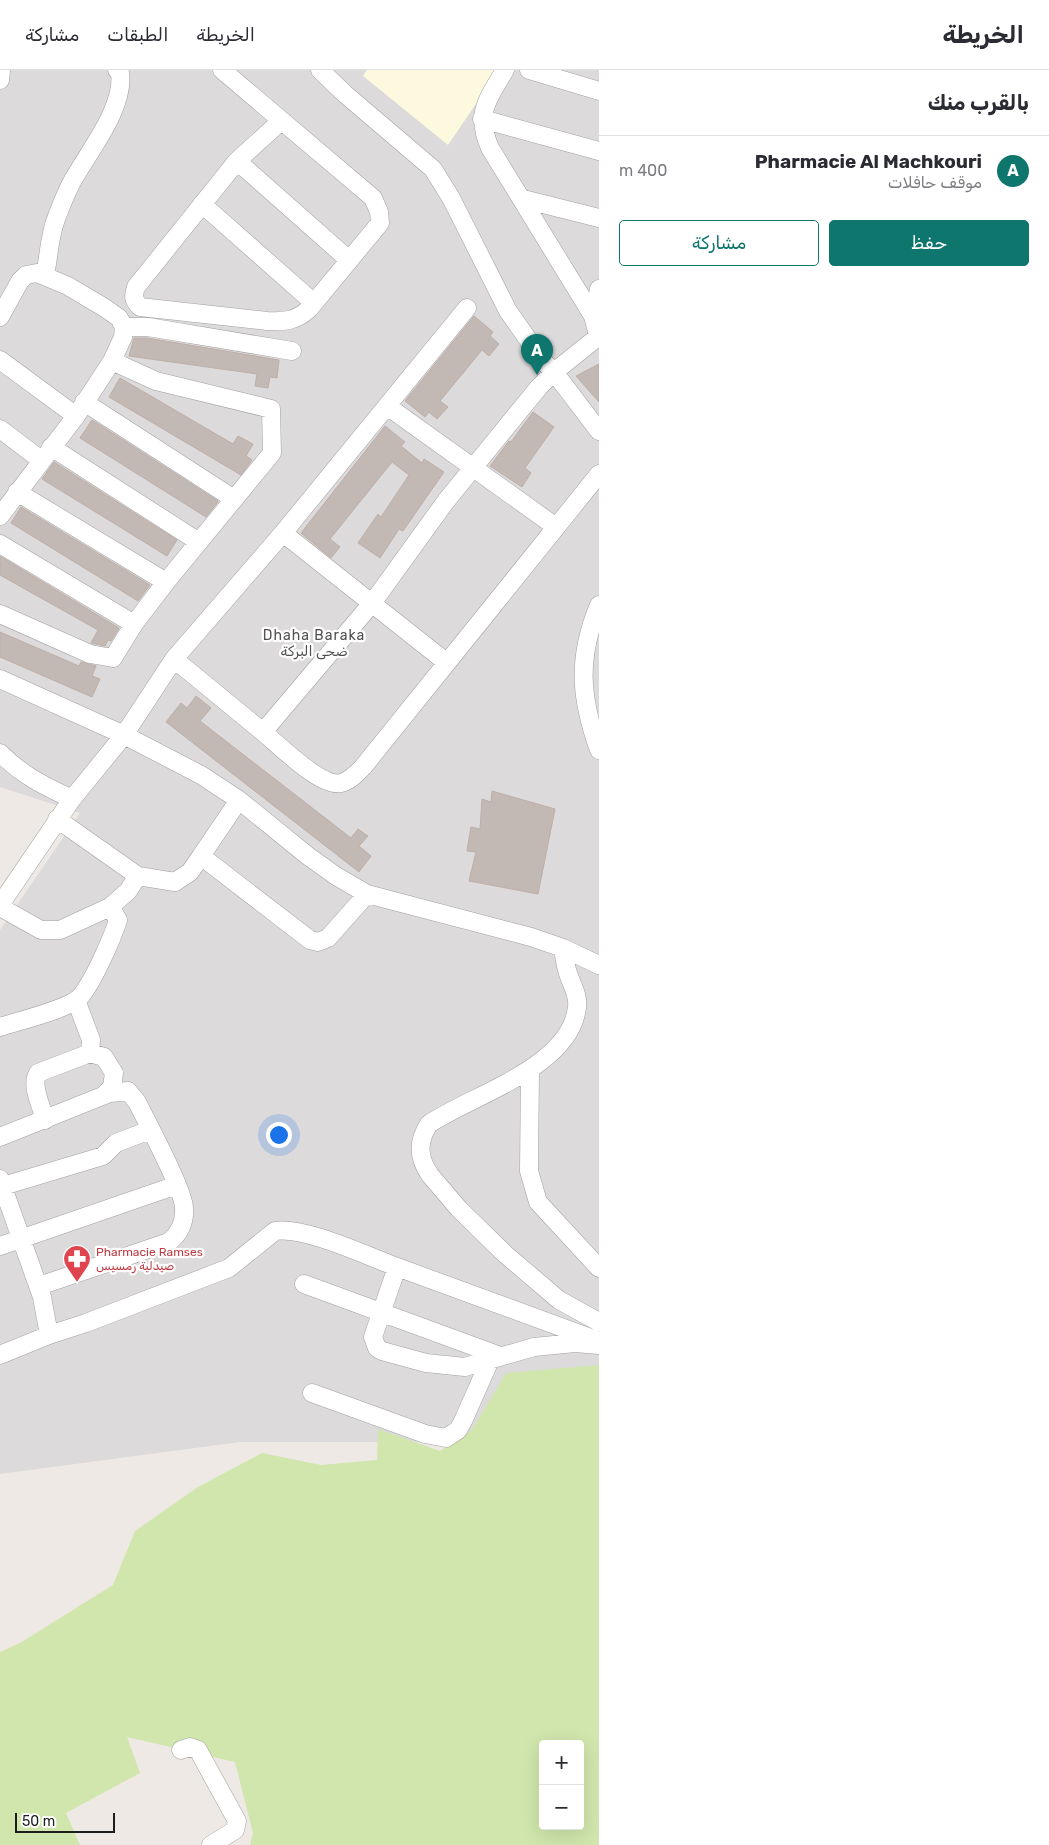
<!DOCTYPE html>
<html lang="ar">
<meta charset="utf-8">
<style>
:root{--surface:#fff;--page:#f7f7f7;--text:#2b2b33;--muted:#7c7c81;--line:#e1e1e2;--accent:#0f766e}
body{margin:0;font-family:Rubik,"Noto Sans Arabic",sans-serif;background:var(--page);color:var(--text);direction:rtl}
.controls{position:absolute;right:15px;bottom:15px;display:grid;overflow:hidden;border-radius:5px;box-shadow:0 5px 20px #0002}
.controls button{width:45px;height:45px;display:grid;place-items:center;padding:0;border:0;border-bottom:1px solid var(--line);background:var(--surface);color:var(--text);font:25px sans-serif}
.scale{position:absolute;left:15px;bottom:12px;width:100px;box-sizing:border-box;padding-left:5px;border:2px solid #1d1d1d;border-top:0;font-size:14px;line-height:18px;white-space:nowrap;color:#1d1d1d;-webkit-text-stroke:4px #fff;paint-order:stroke}
.you{position:absolute;left:278px;top:1064px;width:18px;height:18px;margin:-12px;border:4px solid #fff;border-radius:50%;background:#1a73e8;box-shadow:0 0 0 8px #1a73e833}
.badge{display:grid;place-items:center;width:32px;height:32px;border-radius:50%;background:var(--accent);color:#fff;font-size:16px;font-weight:700}
.pin{position:absolute;translate:-50% -41px;filter:drop-shadow(0 1px 2px #0008)}
.pin::after{content:'';position:absolute;top:26px;width:18px;height:15px;background:inherit;clip-path:polygon(0 0,100% 0,50% 100%)}
.list{margin:0;padding:0;list-style:none}
h2{display:flex;justify-content:space-between;align-items:center;height:65px;margin:0;padding:0 20px;font-size:21px}
h2 small{font-size:16px;font-weight:400;color:var(--muted)}
.list li{display:grid;grid-template-columns:32px 1fr auto;gap:15px;align-items:center;box-sizing:border-box;height:70px;padding:0 20px;border-top:1px solid var(--line)}
.list b{display:block;font-size:19px;white-space:nowrap}
.list p{margin:0;font-size:16px;white-space:nowrap;color:var(--muted)}
.list em{font-size:16px;font-style:normal;color:var(--muted)}
.actions{display:flex;gap:10px;padding:15px 20px}
.actions a{flex:1;padding:11px 0;border:1px solid var(--accent);border-radius:5px;text-align:center;font-size:18px;color:var(--accent)}
.actions .main{background:var(--accent);color:#fff}
.map{position:relative;flex:none;width:599px;height:1775px;overflow:hidden;direction:ltr}
header{display:flex;align-items:center;gap:30px;box-sizing:border-box;height:70px;padding:0 25px;background:var(--surface);border-bottom:1px solid var(--line)}
header strong{font-size:24px}
nav{display:flex;gap:28px;margin-inline-start:auto;font-size:18px}
main{display:flex}
aside{flex:1;background:var(--surface)}
.map>svg:first-child{display:block}
.residential{fill:#dcdadb}
.education{fill:#fdf9de}
.grass{fill:#d0e6ac;fill-rule:evenodd}
.building{fill:#c2b8b4;stroke:#bfaea7}
.lines{fill:none;stroke-linecap:round;stroke-linejoin:round}
.minor-casing{stroke:#a1a1a1;stroke-width:19}
.minor{stroke:#fff;stroke-width:18}
.labels{text-anchor:middle;stroke-width:4.5;stroke-linejoin:round;paint-order:stroke}
.health-label{font-size:12px;fill:#be3a42;stroke:#fff;text-anchor:start}
.neighbourhood-label{font-size:14px;letter-spacing:1px;fill:#505050;stroke:#fff}
</style>
<header>
<strong>الخريطة</strong>
<nav><a>الخريطة</a><a>الطبقات</a><a>مشاركة</a></nav>
</header>
<main>
<aside>
<h2>بالقرب منك<small></small></h2>
<ul class="list">
<li><span class="badge">A</span><div><b>Pharmacie Al Machkouri</b><p>موقف حافلات</p></div><em>400 m</em></li>
</ul>
<div class="actions"><a class="main">حفظ</a><a>مشاركة</a></div>
</aside>
<div class="map">
<svg width="599" height="1775" viewBox="0 0 599 1775">
<rect width="100%" height="100%" fill="#eee9e4"/>
<path class="residential" d="M0,0H599V1369L558,1372H240L0,1404V860L80,743L0,717Z"/>
<path class="education" d="M367,0H499L448,75L363,6Z"/>
<path class="grass" d="M599,1295V1775H250L253,1763L235,1692L127,1667L140,1703L66,1743L80,1775H0V1582L20,1573L113,1515L135,1461L198,1417L262,1383L321,1395L377,1390L378,1359L440,1381L472,1360L506,1303ZM543,1674H580V1756H543Z"/>
<path class="building" d="M474,246L493,262L490,266L499,274L489,286L482,280L440,331L448,337L437,349L429,342L425,347L405,331Z
M134,268H147L279,290L277,308L270,307L268,318L255,316L257,304L129,286Z
M599,294V332L576,306Z
M120,308L233,374L238,366L253,374L246,386L252,390L241,405L109,327Z
M533,342L554,357L525,398L531,403L522,417L490,396L509,371L511,372Z
M92,350L218,431L217,433L206,447L80,368Z
M385,356L405,372L401,376L422,393L424,389L444,402L403,461L399,459L380,488L358,473L378,444L381,447L409,405L392,392L330,469L340,477L331,488L301,463Z
M54,392L177,470L167,486L42,409Z
M21,437L150,515L138,531L11,453Z
M0,486L119,558L111,571L108,570L105,576L91,573L98,560L0,505Z
M0,562L79,596L81,592L96,596L92,606L100,609L92,627L0,587Z
M196,626L211,638L200,651L351,768L358,759L368,766L359,776L371,786L359,802L166,652L181,633L187,638Z
M492,721L555,739L538,824L469,811L476,782L467,781L471,757L480,759L482,729L491,732Z"/>
<g class="lines">
<defs>
<path id="minor" d="M222,0L373,128L379,142L380,153L309,239C296,251 284,252 267,251L140,237C133,230 133,226 136,217L237,91L281,51
M320,0L345,24L433,99L451,128L508,241L543,291L554,302L599,361
M505,0C487,30 475,43 490,78L593,246L598,265
M529,0L599,21
M0,10L1,0
M482,49L599,81
M237,91L349,190
M523,129L599,148
M202,134L314,233
M45,205C49,187 49,167 56,149C61,136 66,122 73,110C89,81 125,37 120,3L117,0
M593,246L599,219
M0,247L20,211L26,205L37,203L68,216L105,238L119,248L124,257L123,267L112,291L76,346L0,446
M124,257H148L292,281
M0,290L76,346
M84,332L234,429
M387,336L556,457
M0,359L41,390
M51,377L199,472
M17,422L166,512
M283,463L446,592
M0,474L134,554
M599,535C577,588 580,627 599,680
M0,544L90,584L113,588L134,554L166,512L272,383L271,339L156,311L112,291
M174,589L263,662L373,532L446,431L539,317L554,302L599,266
M0,609L124,665L201,705L239,730L308,786L336,806L367,824L531,867L563,878L599,895
M263,662C279,675 321,718 341,713C350,711 357,703 363,697L599,404
M0,683C23,706 43,715 72,729
M57,749L138,806
M201,786L239,730
M0,835L72,729L124,665L174,589L283,463L467,238
M0,837L41,860H60L110,837L128,821L138,806L175,812L190,802L201,786L310,870L318,872L328,868L367,824
M563,878C564,885 565,893 567,900C570,912 579,924 577,937C571,997 472,1025 429,1054C417,1072 418,1088 430,1105L459,1139L505,1184L559,1230L599,1252
M0,957C18,951 69,939 80,927C93,912 112,869 118,850L110,837
M90,983L104,987L114,1003L112,1017L103,1026
M530,999L529,1101L538,1132L599,1198
M45,1050C42,1037 30,1015 38,1003L90,983L91,970L76,930
M0,1067L110,1023L128,1021L137,1032C147,1052 184,1121 184,1138C185,1152 180,1163 169,1172L39,1216
M0,1109L42,1227L49,1265L0,1285
M0,1117L103,1086L116,1073L150,1060
M0,1176L177,1115
M304,1214L500,1286
M49,1265L86,1253L229,1198L275,1161C304,1156 367,1186 397,1197
M599,1271L397,1197L373,1267L377,1278L382,1281L426,1293L465,1297L534,1277L575,1273L599,1275
M312,1323L425,1364L446,1368L458,1360L463,1351L490,1290
M181,1680L190,1677L198,1680L237,1751L235,1760L211,1775"/>
</defs>
<use href="#minor" class="minor-casing"/>
<use href="#minor" class="minor"/>
</g>
<defs>
<symbol id="pharmacy-pin" viewBox="-11 -11 22 30"><path d="M0 17L-7.5 6A9.5 9.5 0 1 1 7.5 6Z" fill="#e0444e" stroke="#fff"/><path d="M-2-6h4v4h4v4h-4v4h-4v-4h-4v-4h4Z" fill="#fff"/></symbol>
</defs>
<g fill-rule="evenodd">
<use href="#pharmacy-pin" x="61" y="1173" width="32" height="43"/>
</g>
<g class="labels">
<g class="health-label">
<text x="96" y="1186">Pharmacie Ramses<tspan x="96" dy="14">صيدلية رمسيس</tspan></text>
</g>
<g class="neighbourhood-label">
<text x="314" y="570">Dhaha Baraka<tspan x="314" dy="16">ضحى البركة</tspan></text>
</g>
</g>
</svg>
<div class="controls">
<button>+</button>
<button>−</button>
</div>
<div class="scale">50 m</div>
<div class="you"></div>
<div class="pin badge" style="left:537px;top:305px">A</div>
</div>
</main>
